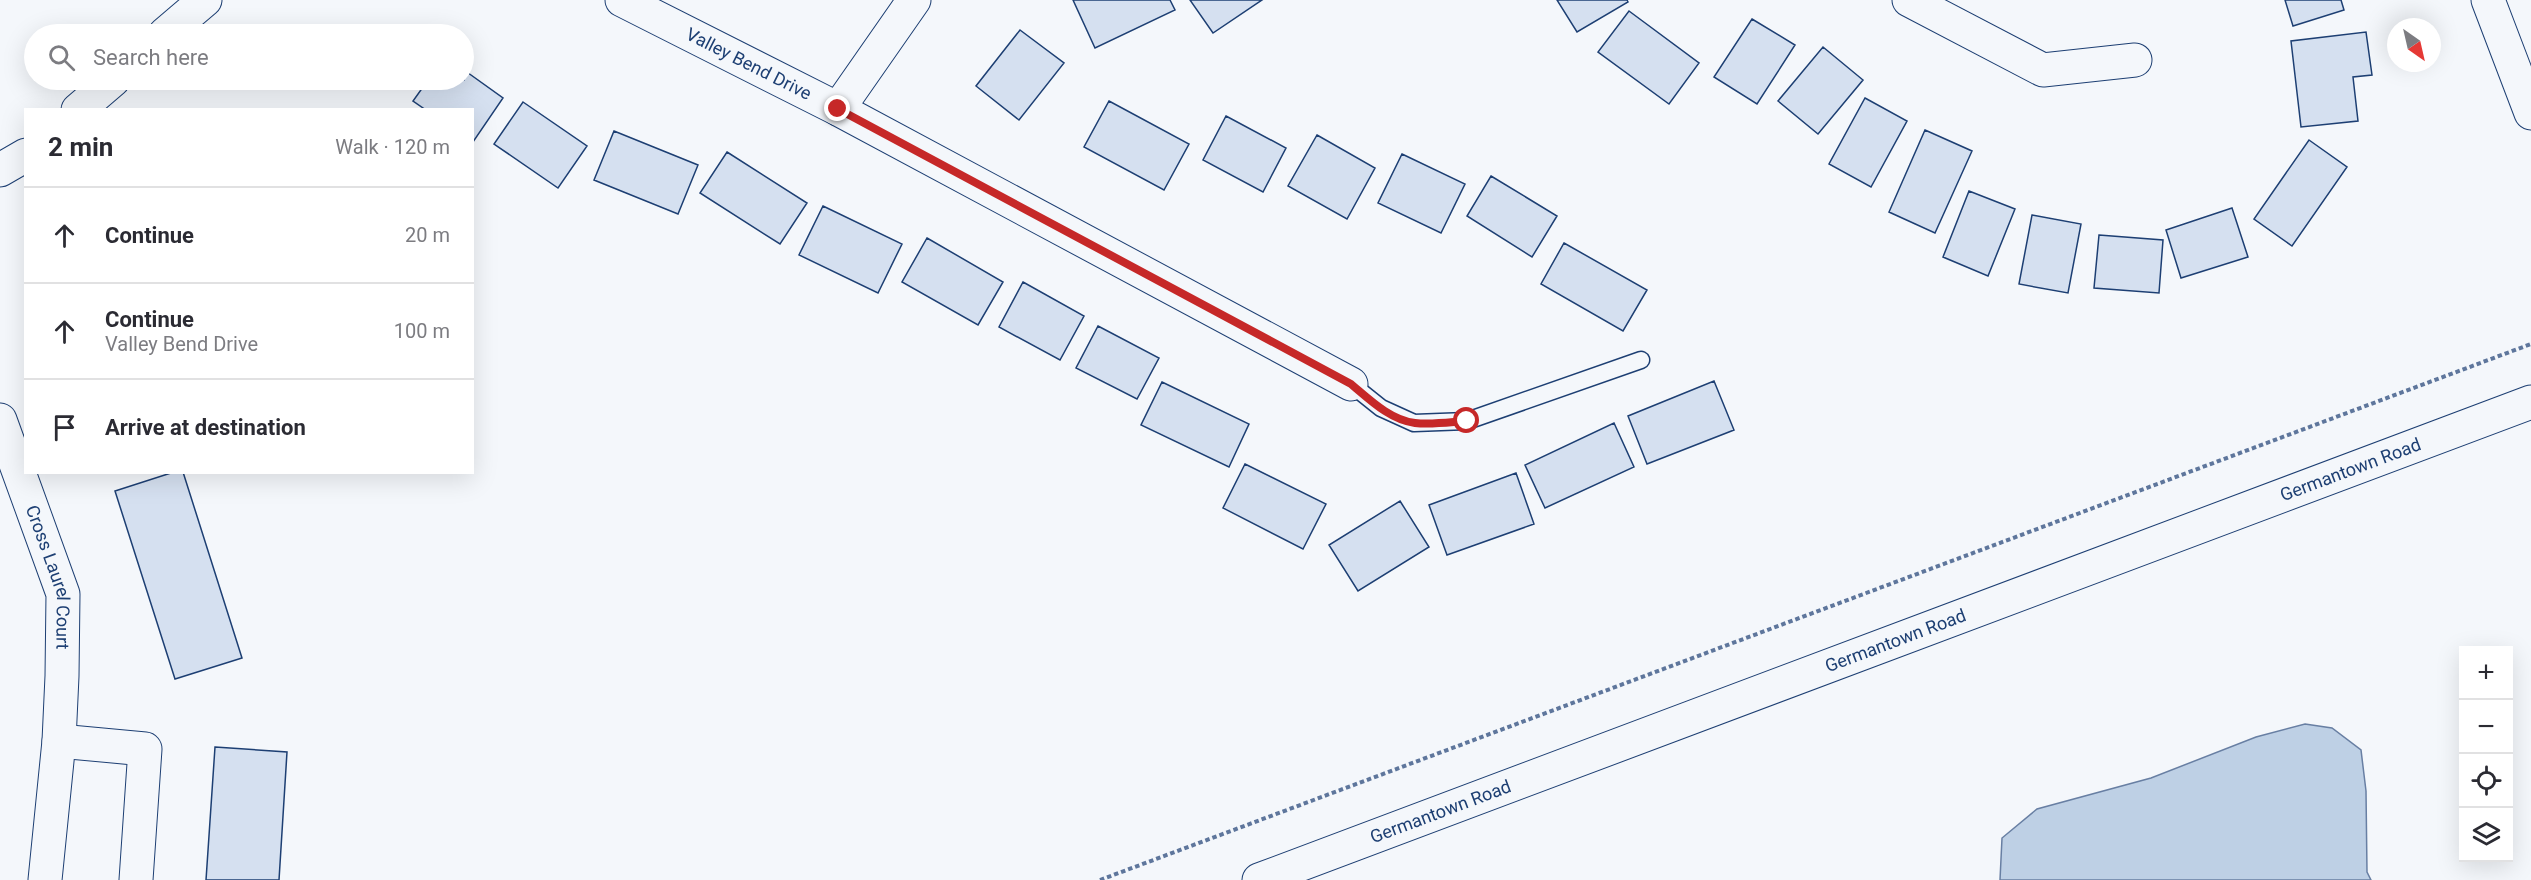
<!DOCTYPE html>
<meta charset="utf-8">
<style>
:root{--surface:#fff;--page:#f2f2f3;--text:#2b2b33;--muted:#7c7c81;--line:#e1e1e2}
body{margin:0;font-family:Roboto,sans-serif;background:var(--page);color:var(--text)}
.controls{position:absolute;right:18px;bottom:18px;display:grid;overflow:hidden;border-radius:0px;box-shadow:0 6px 24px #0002}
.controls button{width:54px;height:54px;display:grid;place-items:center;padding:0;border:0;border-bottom:2px solid var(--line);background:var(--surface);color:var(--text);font:30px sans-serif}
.compass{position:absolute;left:2387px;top:18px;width:54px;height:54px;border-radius:50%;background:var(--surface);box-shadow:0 6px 24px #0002;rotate:146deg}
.stop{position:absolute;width:18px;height:18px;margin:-14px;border:4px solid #c62828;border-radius:50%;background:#fff}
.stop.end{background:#c62828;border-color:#fff;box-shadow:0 2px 6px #0008}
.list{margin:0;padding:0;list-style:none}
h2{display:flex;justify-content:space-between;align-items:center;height:78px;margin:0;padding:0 24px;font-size:26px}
h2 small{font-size:20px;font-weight:400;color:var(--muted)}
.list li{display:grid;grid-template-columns:39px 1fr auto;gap:18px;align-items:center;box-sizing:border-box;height:96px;padding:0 24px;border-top:2px solid var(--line)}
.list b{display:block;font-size:22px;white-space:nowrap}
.list p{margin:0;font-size:20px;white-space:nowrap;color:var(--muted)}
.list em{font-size:20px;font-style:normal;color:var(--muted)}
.icon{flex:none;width:33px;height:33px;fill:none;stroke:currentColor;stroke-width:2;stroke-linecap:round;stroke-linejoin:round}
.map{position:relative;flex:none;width:2531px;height:880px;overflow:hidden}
.search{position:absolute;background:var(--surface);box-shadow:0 6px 24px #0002;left:24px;top:24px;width:450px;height:66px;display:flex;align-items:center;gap:15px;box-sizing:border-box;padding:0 21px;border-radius:33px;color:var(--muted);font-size:22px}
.panel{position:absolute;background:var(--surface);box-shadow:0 6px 24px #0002;left:24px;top:108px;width:450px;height:366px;border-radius:0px}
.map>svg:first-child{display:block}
.water{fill:#bed0e5;stroke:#687fa3;stroke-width:1.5}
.building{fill:#d5e0f0;stroke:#1d3f73;stroke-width:1.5}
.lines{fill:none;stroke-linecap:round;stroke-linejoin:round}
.lane-casing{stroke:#1d3f73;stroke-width:19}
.street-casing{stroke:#1d3f73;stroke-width:35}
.secondary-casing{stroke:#1d3f73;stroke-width:35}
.path{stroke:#5e769c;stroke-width:4;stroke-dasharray:4.5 3;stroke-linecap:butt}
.lane{stroke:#f4f7fb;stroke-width:16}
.street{stroke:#f4f7fb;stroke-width:33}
.secondary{stroke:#f4f7fb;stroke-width:33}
.route{stroke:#c62828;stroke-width:8}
.labels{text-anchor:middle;stroke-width:4.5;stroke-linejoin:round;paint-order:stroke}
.street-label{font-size:18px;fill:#1d3f73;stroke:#f4f7fb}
</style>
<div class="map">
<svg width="2531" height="880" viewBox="0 0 2531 880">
<rect width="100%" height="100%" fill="#f4f7fb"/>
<path class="water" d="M2305,724L2332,728L2361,750L2366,791L2367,872L2371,880H2000L2002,838L2037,809L2151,778L2256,737Z"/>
<path class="building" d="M1073,0H1170L1175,10L1095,48Z
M1190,0H1262L1213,33Z
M1557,0H1627L1628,2L1577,32Z
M2285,0H2341L2344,10L2293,26Z
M1629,11L1699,63L1669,104L1598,52Z
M1752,19L1795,45L1757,104L1714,77Z
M1020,30L1064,63L1019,120L976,86Z
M2366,32L2372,75L2353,77L2358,121L2301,127L2291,41Z
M1823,47L1863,80L1818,134L1778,101Z
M464,70L503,98L473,142L472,110H426L413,101L428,80H464Z
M1865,98L1907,121L1871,187L1829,164Z
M1109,101L1189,144L1164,190L1084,147Z
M523,102L587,146L558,188L494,144Z
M1226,116L1286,148L1263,192L1203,160Z
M1925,130L1972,151L1935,233L1889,212Z
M614,131L698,165L678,214L594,180Z
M1317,135L1375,168L1347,219L1288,186Z
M2309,140L2347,167L2292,246L2254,219Z
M727,152L807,203L780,244L700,193Z
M1402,154L1465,184L1441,233L1378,203Z
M1491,176L1557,216L1532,257L1467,216Z
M1969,191L2015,209L1988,276L1943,257Z
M823,206L902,244L878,293L799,255Z
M2232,208L2248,257L2181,278L2166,230Z
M2032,215L2081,224L2068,293L2019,284Z
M2099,235L2163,240L2159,293L2094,288Z
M927,238L1003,282L978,325L902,282Z
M1564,243L1647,290L1623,331L1541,284Z
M1023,282L1084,316L1060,360L999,327Z
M1098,326L1159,358L1137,399L1076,368Z
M1714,381L1734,430L1647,464L1628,416Z
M1162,382L1249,424L1229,467L1141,425Z
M1614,423L1634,467L1545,508L1525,465Z
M1245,464L1326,504L1303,549L1223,508Z
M174,472H183L242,658L175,679L115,491Z
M1516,473L1534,524L1447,555L1429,505Z
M1400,501L1429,547L1358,591L1329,545Z
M215,747L287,752L279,880H206Z"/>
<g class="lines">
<defs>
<path id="lane" d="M1351,384L1381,408L1414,423L1467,421L1641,360"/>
<g id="street">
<path id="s1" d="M622,0L838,109L1351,384"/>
<path d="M1909,0L2043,70L2135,60"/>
<path d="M165,34L205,0"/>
<path d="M838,109L914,0"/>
<path d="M78,110L113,80"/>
<path d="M0,170L26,155"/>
<path id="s2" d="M0,420L63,594L62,676L59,741L45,880"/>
<path d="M59,741L145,749L136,880"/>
</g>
<g id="secondary">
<path d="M2488,0L2531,113"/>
<path id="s3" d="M1259,880L2531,402"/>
</g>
</defs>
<use href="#lane" class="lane-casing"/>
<use href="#street" class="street-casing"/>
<use href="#secondary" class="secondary-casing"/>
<path class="path" d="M1100,880L2531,344"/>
<use href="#lane" class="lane"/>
<use href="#street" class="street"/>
<use href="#secondary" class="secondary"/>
</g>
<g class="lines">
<path class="route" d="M838,109L1351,384C1369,399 1390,420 1415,423C1432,425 1451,422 1467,421"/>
</g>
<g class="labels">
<g class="street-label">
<text dy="6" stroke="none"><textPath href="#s1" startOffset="142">Valley Bend Drive</textPath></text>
<text dy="6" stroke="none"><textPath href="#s3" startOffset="1166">Germantown Road</textPath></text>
<text dy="6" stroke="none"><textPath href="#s2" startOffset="166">Cross Laurel Court</textPath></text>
<text dy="6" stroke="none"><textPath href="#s3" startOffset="680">Germantown Road</textPath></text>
<text dy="6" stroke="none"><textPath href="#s3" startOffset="194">Germantown Road</textPath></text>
</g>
</g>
</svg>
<div class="controls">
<button>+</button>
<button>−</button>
<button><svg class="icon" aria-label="locate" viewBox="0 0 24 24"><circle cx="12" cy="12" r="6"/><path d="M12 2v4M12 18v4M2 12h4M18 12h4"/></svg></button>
<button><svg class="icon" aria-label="layers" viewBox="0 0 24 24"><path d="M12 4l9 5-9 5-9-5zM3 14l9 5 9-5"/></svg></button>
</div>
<svg class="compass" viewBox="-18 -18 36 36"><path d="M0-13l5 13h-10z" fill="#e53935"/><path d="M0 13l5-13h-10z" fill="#7c7c81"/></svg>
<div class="stop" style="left:1467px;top:421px"></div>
<div class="stop end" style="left:838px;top:109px"></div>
<div class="search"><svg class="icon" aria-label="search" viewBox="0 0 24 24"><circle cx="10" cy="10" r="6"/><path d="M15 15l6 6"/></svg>Search here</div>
<section class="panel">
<h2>2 min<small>Walk · 120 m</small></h2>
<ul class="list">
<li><svg class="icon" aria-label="ahead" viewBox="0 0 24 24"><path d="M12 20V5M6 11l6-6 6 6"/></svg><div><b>Continue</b></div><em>20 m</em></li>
<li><svg class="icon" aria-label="ahead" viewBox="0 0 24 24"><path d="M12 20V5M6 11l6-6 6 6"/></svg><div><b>Continue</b><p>Valley Bend Drive</p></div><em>100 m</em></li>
<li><svg class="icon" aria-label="arrive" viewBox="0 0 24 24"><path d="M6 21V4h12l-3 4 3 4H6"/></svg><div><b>Arrive at destination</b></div></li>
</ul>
</section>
</div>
